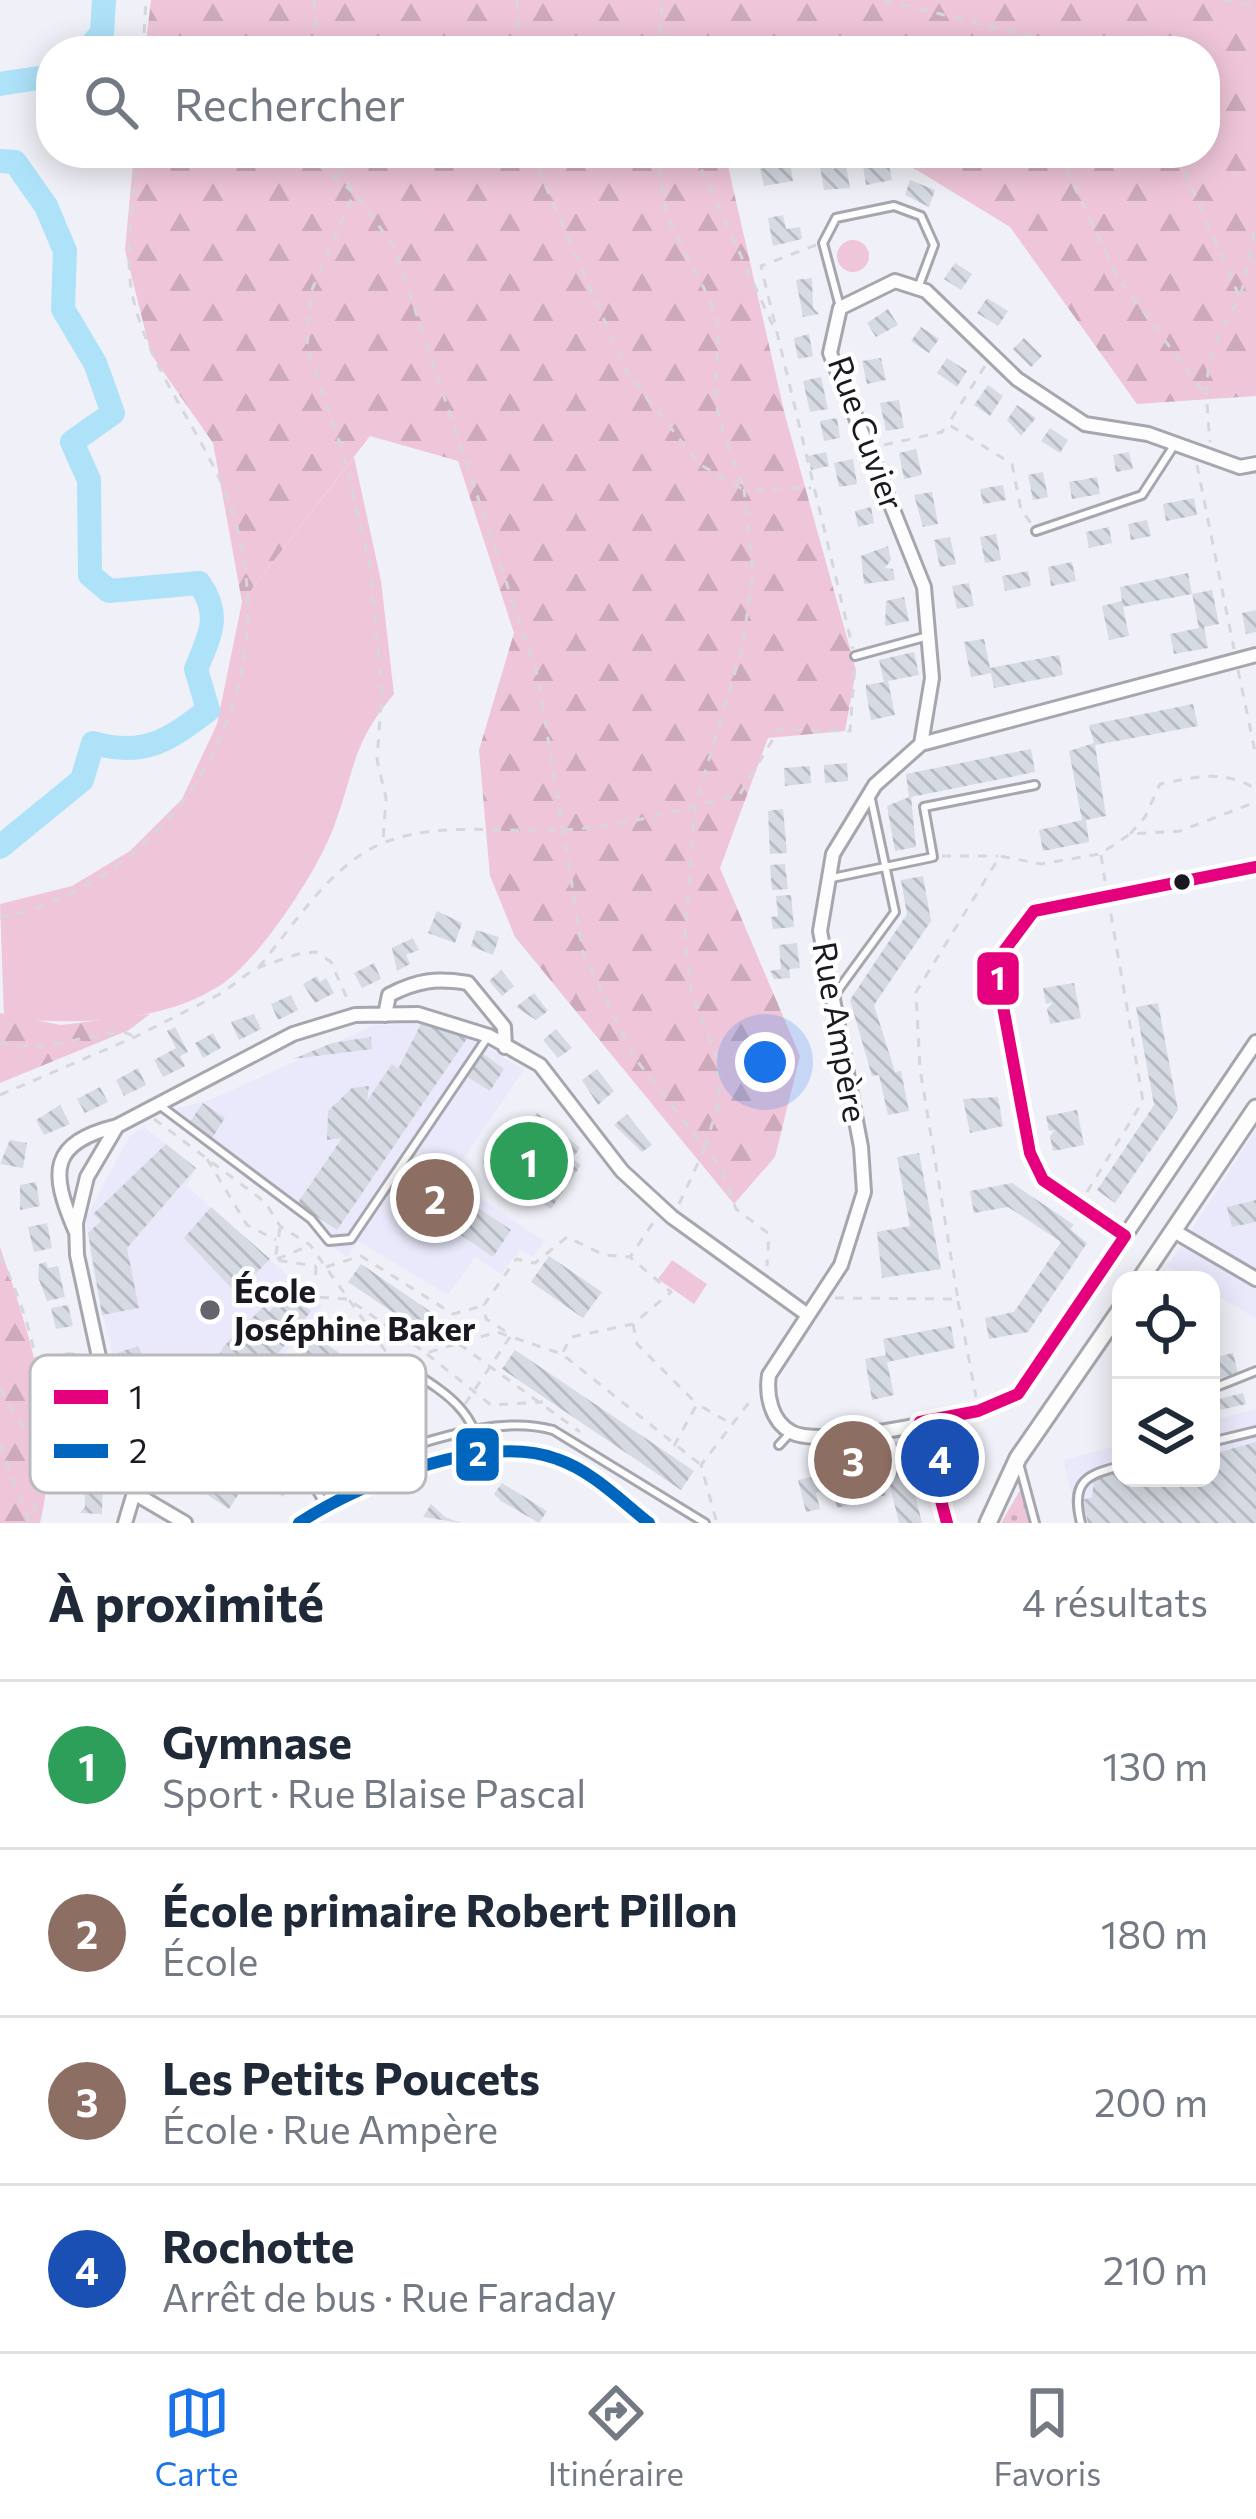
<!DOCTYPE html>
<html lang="fr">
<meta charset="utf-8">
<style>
:root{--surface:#fff;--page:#f2f2f3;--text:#1f2937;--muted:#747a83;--line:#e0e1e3;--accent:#1a73e8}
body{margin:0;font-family:Commissioner,sans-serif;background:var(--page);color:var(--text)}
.controls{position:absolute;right:36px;bottom:36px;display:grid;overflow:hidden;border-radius:24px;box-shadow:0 6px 30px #0003}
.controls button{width:108px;height:108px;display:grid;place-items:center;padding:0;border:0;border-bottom:3px solid var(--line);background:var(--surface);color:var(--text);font:60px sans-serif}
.you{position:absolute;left:765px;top:1062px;width:42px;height:42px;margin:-30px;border:9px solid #fff;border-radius:50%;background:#1a73e8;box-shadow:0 0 0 18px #1a73e833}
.badge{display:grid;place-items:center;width:78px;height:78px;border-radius:50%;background:var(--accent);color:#fff;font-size:39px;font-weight:700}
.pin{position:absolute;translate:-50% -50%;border:6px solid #fff;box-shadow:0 3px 12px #0006}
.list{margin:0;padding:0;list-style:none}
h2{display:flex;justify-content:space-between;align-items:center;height:156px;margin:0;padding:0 48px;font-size:51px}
h2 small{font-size:39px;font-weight:400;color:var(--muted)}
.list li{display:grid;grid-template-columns:78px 1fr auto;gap:36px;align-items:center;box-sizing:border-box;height:168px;padding:0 48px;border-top:3px solid var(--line)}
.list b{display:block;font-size:45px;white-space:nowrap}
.list p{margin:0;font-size:39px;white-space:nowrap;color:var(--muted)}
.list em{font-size:39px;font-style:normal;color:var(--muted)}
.icon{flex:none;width:66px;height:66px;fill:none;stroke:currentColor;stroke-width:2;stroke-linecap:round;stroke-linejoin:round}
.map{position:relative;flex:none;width:1256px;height:1523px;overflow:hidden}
.search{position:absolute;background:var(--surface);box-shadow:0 6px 30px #0003;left:36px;right:36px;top:36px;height:132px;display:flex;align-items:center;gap:30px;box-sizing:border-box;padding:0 42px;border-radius:48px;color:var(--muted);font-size:45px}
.sheet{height:828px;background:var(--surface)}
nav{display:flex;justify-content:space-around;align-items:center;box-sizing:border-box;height:168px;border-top:3px solid var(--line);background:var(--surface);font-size:33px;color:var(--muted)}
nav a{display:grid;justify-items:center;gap:6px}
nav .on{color:var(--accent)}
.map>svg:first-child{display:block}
.built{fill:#eae9fb}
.grass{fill:#efc6d9}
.forest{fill:url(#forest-firs)}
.park{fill:url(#park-dots)}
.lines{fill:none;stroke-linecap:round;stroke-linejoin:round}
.river{stroke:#aee2f9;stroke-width:24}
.building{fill:url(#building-back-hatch)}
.service-casing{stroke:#a6a6ae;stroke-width:12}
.minor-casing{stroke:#a6a6ae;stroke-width:18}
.tertiary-casing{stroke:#a6a6ae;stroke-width:21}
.path{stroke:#d7d7d9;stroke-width:3;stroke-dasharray:9 9;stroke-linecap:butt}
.service{stroke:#fdfdfe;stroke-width:6}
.minor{stroke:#fdfdfe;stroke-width:12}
.tertiary{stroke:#fdfdfe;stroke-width:15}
.bus-1-casing{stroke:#fff;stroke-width:21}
.bus-2-casing{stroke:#fff;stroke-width:21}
.bus-1{stroke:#e5007d;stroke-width:12}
.bus-2{stroke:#0065bd;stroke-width:12}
.bus-dot{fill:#1a1922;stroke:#fff;stroke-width:4.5}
.poi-dot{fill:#65646d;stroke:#fff;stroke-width:4.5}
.labels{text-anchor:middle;stroke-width:9;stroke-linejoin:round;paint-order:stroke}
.street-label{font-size:33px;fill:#1a1922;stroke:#fff}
.poi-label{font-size:33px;font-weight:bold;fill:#1a1922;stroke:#fff;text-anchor:start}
.key{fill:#fff;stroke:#bababd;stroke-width:3}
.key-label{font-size:33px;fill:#1a1922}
.line-badge{stroke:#fff;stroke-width:4.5}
.badge-label{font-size:33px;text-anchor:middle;font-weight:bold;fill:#fff}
</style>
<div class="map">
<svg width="1256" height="1523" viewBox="0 0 1256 1523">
<defs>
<pattern id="forest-firs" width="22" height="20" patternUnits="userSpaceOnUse" patternTransform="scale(3)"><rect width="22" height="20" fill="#efc6d9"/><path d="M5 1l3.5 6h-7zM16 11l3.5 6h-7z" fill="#ccaaba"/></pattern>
<pattern id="park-dots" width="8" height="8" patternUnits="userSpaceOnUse" patternTransform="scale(3)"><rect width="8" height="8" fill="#efc6d9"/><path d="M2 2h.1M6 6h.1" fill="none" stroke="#ccaaba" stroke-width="1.8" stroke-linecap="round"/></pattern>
<pattern id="building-back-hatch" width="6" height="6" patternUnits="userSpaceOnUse" patternTransform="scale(3)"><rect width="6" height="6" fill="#d6dae2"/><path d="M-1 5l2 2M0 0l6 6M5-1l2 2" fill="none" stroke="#b7bac2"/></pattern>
</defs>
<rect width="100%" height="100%" fill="#f0f0f8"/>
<path class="built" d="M421,1024L475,1039L524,1070L455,1171L418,1151L400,1178L417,1154L545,1242L533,1256L520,1250L501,1274L475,1257L448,1295L358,1241L347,1257L320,1239L311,1222L163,1112L210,1100L374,1025Z
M144,1127L196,1168L187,1186L322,1306L183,1485L139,1461L94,1279L86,1217L129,1137Z
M1256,1130V1319L1211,1291V1280H1192L1168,1266Z
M1256,1409V1523H1079L1063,1460L1121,1445V1478H1211V1421Z"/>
<path class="grass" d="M837 256a16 16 0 1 1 32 0a16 16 0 1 1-32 0Z
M354,457L381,581L394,694C349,747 355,775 331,834C314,875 262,955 225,982C166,1024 72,1026 4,1017L0,904L72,886L130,851L182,799L217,724L242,602Z
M672,1260L707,1284L694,1304L658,1279Z"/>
<path class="forest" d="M151,0H1256V396L1137,404L1010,227L889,153H1205V51H145Z
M134,153H725L785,415L856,670L845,731L768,738L720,868L800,1056L775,1157L734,1204L515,937L490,876L479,750L514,633L458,461L370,436L242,602L213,443L151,354L125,250Z
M0,1013L61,1025L150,1014L129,1030L0,1083Z
M0,1247C29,1333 63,1432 40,1523H0Z"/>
<path class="park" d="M1022,1487L1031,1523H1001Z"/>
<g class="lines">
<path class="river" d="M86,51L102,33L104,0
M0,84L51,76
M0,161L15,162L46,206L65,251L63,309L95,363L113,413L72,442L89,480L90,575L109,591L199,583C222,615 210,635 196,669L208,710C168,741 144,757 93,743L82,780L0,847"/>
</g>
<path class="building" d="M888,160L892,180L866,185L863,165Z
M790,163L793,181L764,186L760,169Z
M831,164L832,169L846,166L850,188L824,190L820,166Z
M910,180L935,190L929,207L905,195Z
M783,215L786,229L800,227L802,239L773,246L768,218Z
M955,263L972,274L961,290L944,279Z
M812,278L813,308L819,314L803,317L796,280Z
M987,298L1008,311L998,326L977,313Z
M888,309L898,325L876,337L867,323Z
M921,327L939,339L929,353L911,341Z
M809,334L813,356L798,359L794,338Z
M1024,338L1042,356L1031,367L1013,349Z
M881,358L886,380L867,384L862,361Z
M947,358L967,371L957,387L937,373Z
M821,377L828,409L810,412L803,381Z
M988,385L1003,396L990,416L974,405Z
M899,400L904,428L886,431L880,403Z
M1017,405L1036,418L1021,436L1007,420Z
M837,418L840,438L824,441L820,421Z
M1050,428L1068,440L1060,453L1041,441Z
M916,449L922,475L904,479L899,453Z
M826,452L829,466L811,470L808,456Z
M1129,452L1133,469L1116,472L1113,455Z
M853,459L857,484L839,487L834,463Z
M1043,472L1048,497L1033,500L1028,475Z
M1097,477L1100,494L1072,499L1069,482Z
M1003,485L1006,500L983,504L980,489Z
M932,492L938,524L923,527L914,495Z
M1194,498L1197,515L1166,521L1163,504Z
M871,507L874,523L858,527L855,511Z
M1147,520L1151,536L1131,540L1128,524Z
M1109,527L1112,543L1089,548L1086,532Z
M996,534L1001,560L985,563L980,537Z
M950,537L956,564L940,567L934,540Z
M888,546L891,560L885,568L893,569L895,580L864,584L861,556Z
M1072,562L1076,581L1051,586L1048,567Z
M1028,571L1031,586L1005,591L1002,576Z
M1188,573L1192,594L1212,590L1219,624L1204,627L1208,648L1174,654L1170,634L1199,628L1192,594L1123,607L1129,636L1109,640L1102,606L1122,601L1120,587Z
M969,583L974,606L957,609L952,586Z
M904,597L909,621L885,626L886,601Z
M1256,610V632L1246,634L1242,613Z
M984,639L990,668L1059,655L1063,675L994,688L991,673L971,677L964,642Z
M914,652L919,675L888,681L895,715L871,720L866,691V685L884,682L879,660Z
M1193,704L1198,726L1095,745L1106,816L1086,820L1089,842L1043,851L1039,830L1082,820L1069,751L1094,743L1089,725Z
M1031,749L1035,772L911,797L916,847L895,851L887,806L909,797L906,774Z
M847,763L848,781L825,783L824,765Z
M810,766L811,783L785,786L784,768Z
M783,809L787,853L770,854L768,811Z
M785,864L788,889L772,890L770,865Z
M923,876L931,921L874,1005L895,1072L901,1071L909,1111L888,1115L879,1075L872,1076L850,1000L907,914L901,880Z
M791,895L794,927L773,929L771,917L778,916L776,896Z
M437,911L462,923L455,943L428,933Z
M476,930L499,937L493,955L471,946Z
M413,938L419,950L406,955L410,964L397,971L392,948Z
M797,943L800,968L789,969L790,978L774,979L770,971L781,969L779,945Z
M374,963L381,979L362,988L354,973Z
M501,970L514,986L502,996L489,981Z
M317,976L320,982L326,978L334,993L315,1003L303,984Z
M1074,983L1081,1018L1050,1024L1047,1009L1053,1002L1046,1004L1043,988Z
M534,993L548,1011L536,1020L516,1007Z
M291,995L298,1010L278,1020L271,1004Z
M1158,1003L1178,1110L1149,1153L1145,1151L1148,1154L1115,1203L1097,1190L1154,1105L1136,1007Z
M254,1014L261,1029L239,1040L231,1022Z
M421,1024L468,1037L337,1230L297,1204L342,1138L327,1140L328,1111L352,1088L369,1086L367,1101L392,1064L398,1069Z
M175,1027L188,1052L180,1056L185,1066L163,1077L154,1060L176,1048L167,1031Z
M556,1029L572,1048L558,1058L543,1040Z
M213,1033L221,1048L203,1058L195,1043Z
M371,1037L372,1049L293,1059L332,1043Z
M482,1053L504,1069L490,1091L466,1076Z
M138,1068L146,1085L124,1096L116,1080Z
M597,1069L614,1091L598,1105L582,1080Z
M100,1087L108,1102L85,1113L77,1099Z
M998,1097L1003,1126L970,1133L963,1099Z
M203,1103L225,1118L212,1138L189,1123Z
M60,1105L70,1124L44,1135L36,1120Z
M1077,1110L1084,1145L1053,1151L1050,1136L1055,1130L1049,1131L1046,1116Z
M537,1113L580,1148L572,1159L581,1165L551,1209L482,1163L513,1119L527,1128Z
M627,1114L652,1145L642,1152L614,1125Z
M10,1140L27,1143L23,1168L0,1164Z
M166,1144L196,1168L127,1248L139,1308L102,1315L88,1233L101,1221L93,1214Z
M919,1153L941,1269L882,1278L877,1232L910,1226L897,1157Z
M435,1179L511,1230L493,1257L417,1205Z
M36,1182L40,1206L20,1210V1185Z
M1012,1183L1074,1225L1070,1229L1087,1243L1028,1332L989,1339L985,1318L1014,1312L1061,1242L1008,1207L974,1213L970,1191Z
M1256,1200V1222L1232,1227L1227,1207Z
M211,1207L270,1259L236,1293L184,1238Z
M47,1223L52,1248L34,1252L28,1227Z
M549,1256L602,1292L583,1318L531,1282Z
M46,1262L48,1268L58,1266L65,1297L47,1301L38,1277L39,1264Z
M361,1264L437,1316L425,1334L348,1282Z
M289,1291L311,1311L208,1444L185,1433L194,1415L186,1409L224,1346L264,1306L269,1312Z
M68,1305L73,1326L56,1329L51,1308Z
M951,1326L955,1348L887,1362L894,1395L872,1400L865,1359L886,1355L883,1339Z
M313,1335L351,1361L339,1379L355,1390L283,1497L266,1485L267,1479L337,1378L301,1352Z
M138,1346L164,1397L154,1413L124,1395L117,1353Z
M515,1350L694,1471L681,1490L502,1369Z
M56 1365a13 13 0 1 1 26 0a13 13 0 1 1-26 0Z
M1233,1353L1238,1373L1211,1380V1358Z
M1243,1393L1246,1404L1211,1412V1401Z
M902,1441L922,1523H899L888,1478L882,1479L886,1495L837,1508L832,1488L816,1493L820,1509L806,1512L798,1480L812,1477L810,1470L828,1473L825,1459L873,1446L877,1462L883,1461L879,1446Z
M1256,1442V1523H1088L1082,1500L1092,1497L1094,1477L1121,1470V1478H1211V1447L1218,1445L1220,1452Z
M202,1467L240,1492L229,1509L191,1484Z
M103,1481L102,1514L80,1513L85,1507L84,1482Z
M502,1483L547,1511L539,1523L501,1501L494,1494Z
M431,1504L445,1517L461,1523L423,1517Z"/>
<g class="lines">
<defs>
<path id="service" d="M840,307L823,243L836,218L894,206L921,216L934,245L918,288
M1036,531L1142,495L1175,444
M855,656L928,636
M832,878L933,857L924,807L1035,785
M833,997L895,912L871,799
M158,1104L311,1219L329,1241L351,1239L487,1038
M1211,1389L1256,1371
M1211,1442L1256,1431
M341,1443L371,1458C427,1443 495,1414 553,1430L705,1523
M779,1445L791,1432
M1020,1467L1035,1523
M324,1503L317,1491L324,1467L398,1362C436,1388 475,1405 480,1454
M1081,1523C1071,1483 1084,1475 1121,1466"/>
<path id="minor" d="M1256,655L921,744L875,785L833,854L820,931L861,1147L864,1192L841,1265L769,1375C766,1395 771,1421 791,1432C822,1450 989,1415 1018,1394L1256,1042
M921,744L932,678L924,587L830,353L840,308L895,281L926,291L1017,379L1085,424L1148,434L1240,467L1256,464
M385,1015L389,995C418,980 436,978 468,983L504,1027L505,1047
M75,1230C50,1172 49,1143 117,1126
M1174,1231L1256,1279
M1125,1236L1043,1180L1030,1153L995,963L1034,911L1256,867
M920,1422L947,1523
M125,1523L134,1493
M185,1523L134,1493L121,1459L77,1255L76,1223L87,1177L117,1126L293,1034L355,1015L418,1014L489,1036L540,1065L622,1171L672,1217L805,1313
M299,1523C347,1484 490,1438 550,1456C585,1466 620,1501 649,1523"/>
<path id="tertiary" d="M1140,1280L1256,1108
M988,1523L1018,1458L1121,1309"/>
</defs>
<use href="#service" class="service-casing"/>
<use href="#minor" class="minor-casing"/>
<use href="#tertiary" class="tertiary-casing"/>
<path class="path" d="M314,0L317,51
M517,0L519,51
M884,0L1089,51
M1224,0L1256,7
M143,51L146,0
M660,51L662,0
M692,51L703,44L769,51
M303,153L354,193L311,292L307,347L344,456L370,565L382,690L377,760L386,798L383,841
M326,153L394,247L538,677L583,953L634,1057L705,1148
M531,153L627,372L699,464L744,490C735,461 720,430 716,401C712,369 725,341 713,309C691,252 654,221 661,153
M694,153L773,326
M1058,153L1119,279L1205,394
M1185,153L1186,175L1240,298C1203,357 1204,375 1210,442
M816,245L761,266L853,649
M1241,294L1256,225
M985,366L948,424L1012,464L1021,510L1031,523
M884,445L942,432L947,425
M1197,465L1234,649
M1238,670L1256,756
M1130,834L1145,817L1160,784C1196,777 1223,769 1256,789
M1101,855L1105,881
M942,856H998
M0,918C179,878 286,697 235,520C212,441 152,380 133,298C123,255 135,197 137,153
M259,967C294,925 331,864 383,843C438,821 501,833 558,830C620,828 680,810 740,794L779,729L850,731L855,664
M0,1043L39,1047L122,1031L133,1036
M0,1095L135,1037L222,993L254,969L298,954L316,952L331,962L349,1003
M154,1119L265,1202L280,1226L310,1245L389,1356
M705,1147L718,1105L720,1066L691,990L685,936L695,806L742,649L753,572L744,490L811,488
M207,1159L247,1225L276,1240
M1087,1192L1143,1101L1110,909
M679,1204L705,1148L721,1167L736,1209L769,1234L767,1266
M280,1228L275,1260L316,1266
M0,1255C37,1333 46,1391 44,1477L108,1462
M277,1259L306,1247
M316,1266L315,1297L348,1299L426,1353L497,1332L562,1354L701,1465
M326,1267L361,1256L453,1314L482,1306
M835,1298L958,1299L920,1069L916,992L1000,856L1041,864L1100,854L1130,834L1180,831L1256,802
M958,1301L976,1397
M633,1324L637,1344L697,1404
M505,1331L486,1319L484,1305L516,1259L535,1263L567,1237L604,1255L630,1257L655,1220
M459,1344L580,1432
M563,1352L571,1337L633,1324L671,1292L631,1258
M427,1354L491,1405L543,1402
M0,1389L28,1434L44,1477L31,1523
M465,1404L510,1337
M0,1444L29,1521
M674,1446L697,1404L730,1423
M716,1520L701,1465L754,1396"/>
<use href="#service" class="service"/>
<use href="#minor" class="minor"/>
<use href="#tertiary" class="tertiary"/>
<defs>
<path id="bus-1" d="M1125,1236L1043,1180L1030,1153L995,963L1034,911L1256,867
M920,1422L978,1411L1018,1394L1125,1236
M920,1422L947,1523"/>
<path id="bus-2" d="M299,1523C359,1483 485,1432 557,1459C592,1471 620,1500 649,1523"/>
</defs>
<use href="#bus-1" class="bus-1-casing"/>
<use href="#bus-2" class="bus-2-casing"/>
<use href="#bus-1" class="bus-1"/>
<use href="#bus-2" class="bus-2"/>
</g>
<circle class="bus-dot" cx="1182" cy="882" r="10"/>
<circle class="poi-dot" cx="210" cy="1310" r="12"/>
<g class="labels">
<g class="street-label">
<text transform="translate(866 433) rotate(70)" y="12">Rue Cuvier</text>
<text transform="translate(840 1032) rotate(80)" y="12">Rue Ampère</text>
</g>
<g class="poi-label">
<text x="234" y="1303">École<tspan x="234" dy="38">Joséphine Baker</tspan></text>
</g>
</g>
<rect x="30" y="1355" width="396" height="138" rx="18" class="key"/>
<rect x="54" y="1390" width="54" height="14" fill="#e5007d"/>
<rect x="54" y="1444" width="54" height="14" fill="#0065bd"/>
<g class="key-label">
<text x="129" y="1409">1</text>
<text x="129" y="1463">2</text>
</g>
<g class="line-badge">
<rect x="975" y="950" width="46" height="57" rx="12" fill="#e5007d"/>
<rect x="454" y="1426" width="47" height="57" rx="12" fill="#0065bd"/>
</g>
<g class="badge-label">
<text x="998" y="990">1</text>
<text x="478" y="1466">2</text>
</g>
</svg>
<div class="controls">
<button><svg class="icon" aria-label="locate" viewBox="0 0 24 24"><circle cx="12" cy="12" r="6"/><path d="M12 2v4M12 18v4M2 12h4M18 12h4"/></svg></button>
<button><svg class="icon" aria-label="layers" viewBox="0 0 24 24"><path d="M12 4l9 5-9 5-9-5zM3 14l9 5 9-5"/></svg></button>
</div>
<div class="you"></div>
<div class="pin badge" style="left:529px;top:1161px;background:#2e9e5b">1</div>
<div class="pin badge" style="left:435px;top:1198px;background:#8d6e63">2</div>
<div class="pin badge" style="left:853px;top:1460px;background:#8d6e63">3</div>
<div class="pin badge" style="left:940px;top:1458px;background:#1a4fb4">4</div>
<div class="search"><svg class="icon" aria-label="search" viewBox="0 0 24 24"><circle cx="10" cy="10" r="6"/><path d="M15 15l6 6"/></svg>Rechercher</div>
</div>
<section class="sheet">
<h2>À proximité<small>4 résultats</small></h2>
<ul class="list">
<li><span class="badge" style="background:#2e9e5b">1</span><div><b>Gymnase</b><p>Sport · Rue Blaise Pascal</p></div><em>130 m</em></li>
<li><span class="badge" style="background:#8d6e63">2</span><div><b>École primaire Robert Pillon</b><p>École</p></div><em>180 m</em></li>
<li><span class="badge" style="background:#8d6e63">3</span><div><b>Les Petits Poucets</b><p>École · Rue Ampère</p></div><em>200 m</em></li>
<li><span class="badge" style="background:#1a4fb4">4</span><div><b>Rochotte</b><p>Arrêt de bus · Rue Faraday</p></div><em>210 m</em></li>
</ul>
</section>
<nav>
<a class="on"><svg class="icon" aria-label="map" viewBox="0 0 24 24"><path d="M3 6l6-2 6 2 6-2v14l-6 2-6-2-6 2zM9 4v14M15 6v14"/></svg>Carte</a>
<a><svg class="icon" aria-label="directions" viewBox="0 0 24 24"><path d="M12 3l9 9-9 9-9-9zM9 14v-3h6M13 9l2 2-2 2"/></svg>Itinéraire</a>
<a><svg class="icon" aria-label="saved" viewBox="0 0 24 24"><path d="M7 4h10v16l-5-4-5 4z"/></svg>Favoris</a>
</nav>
